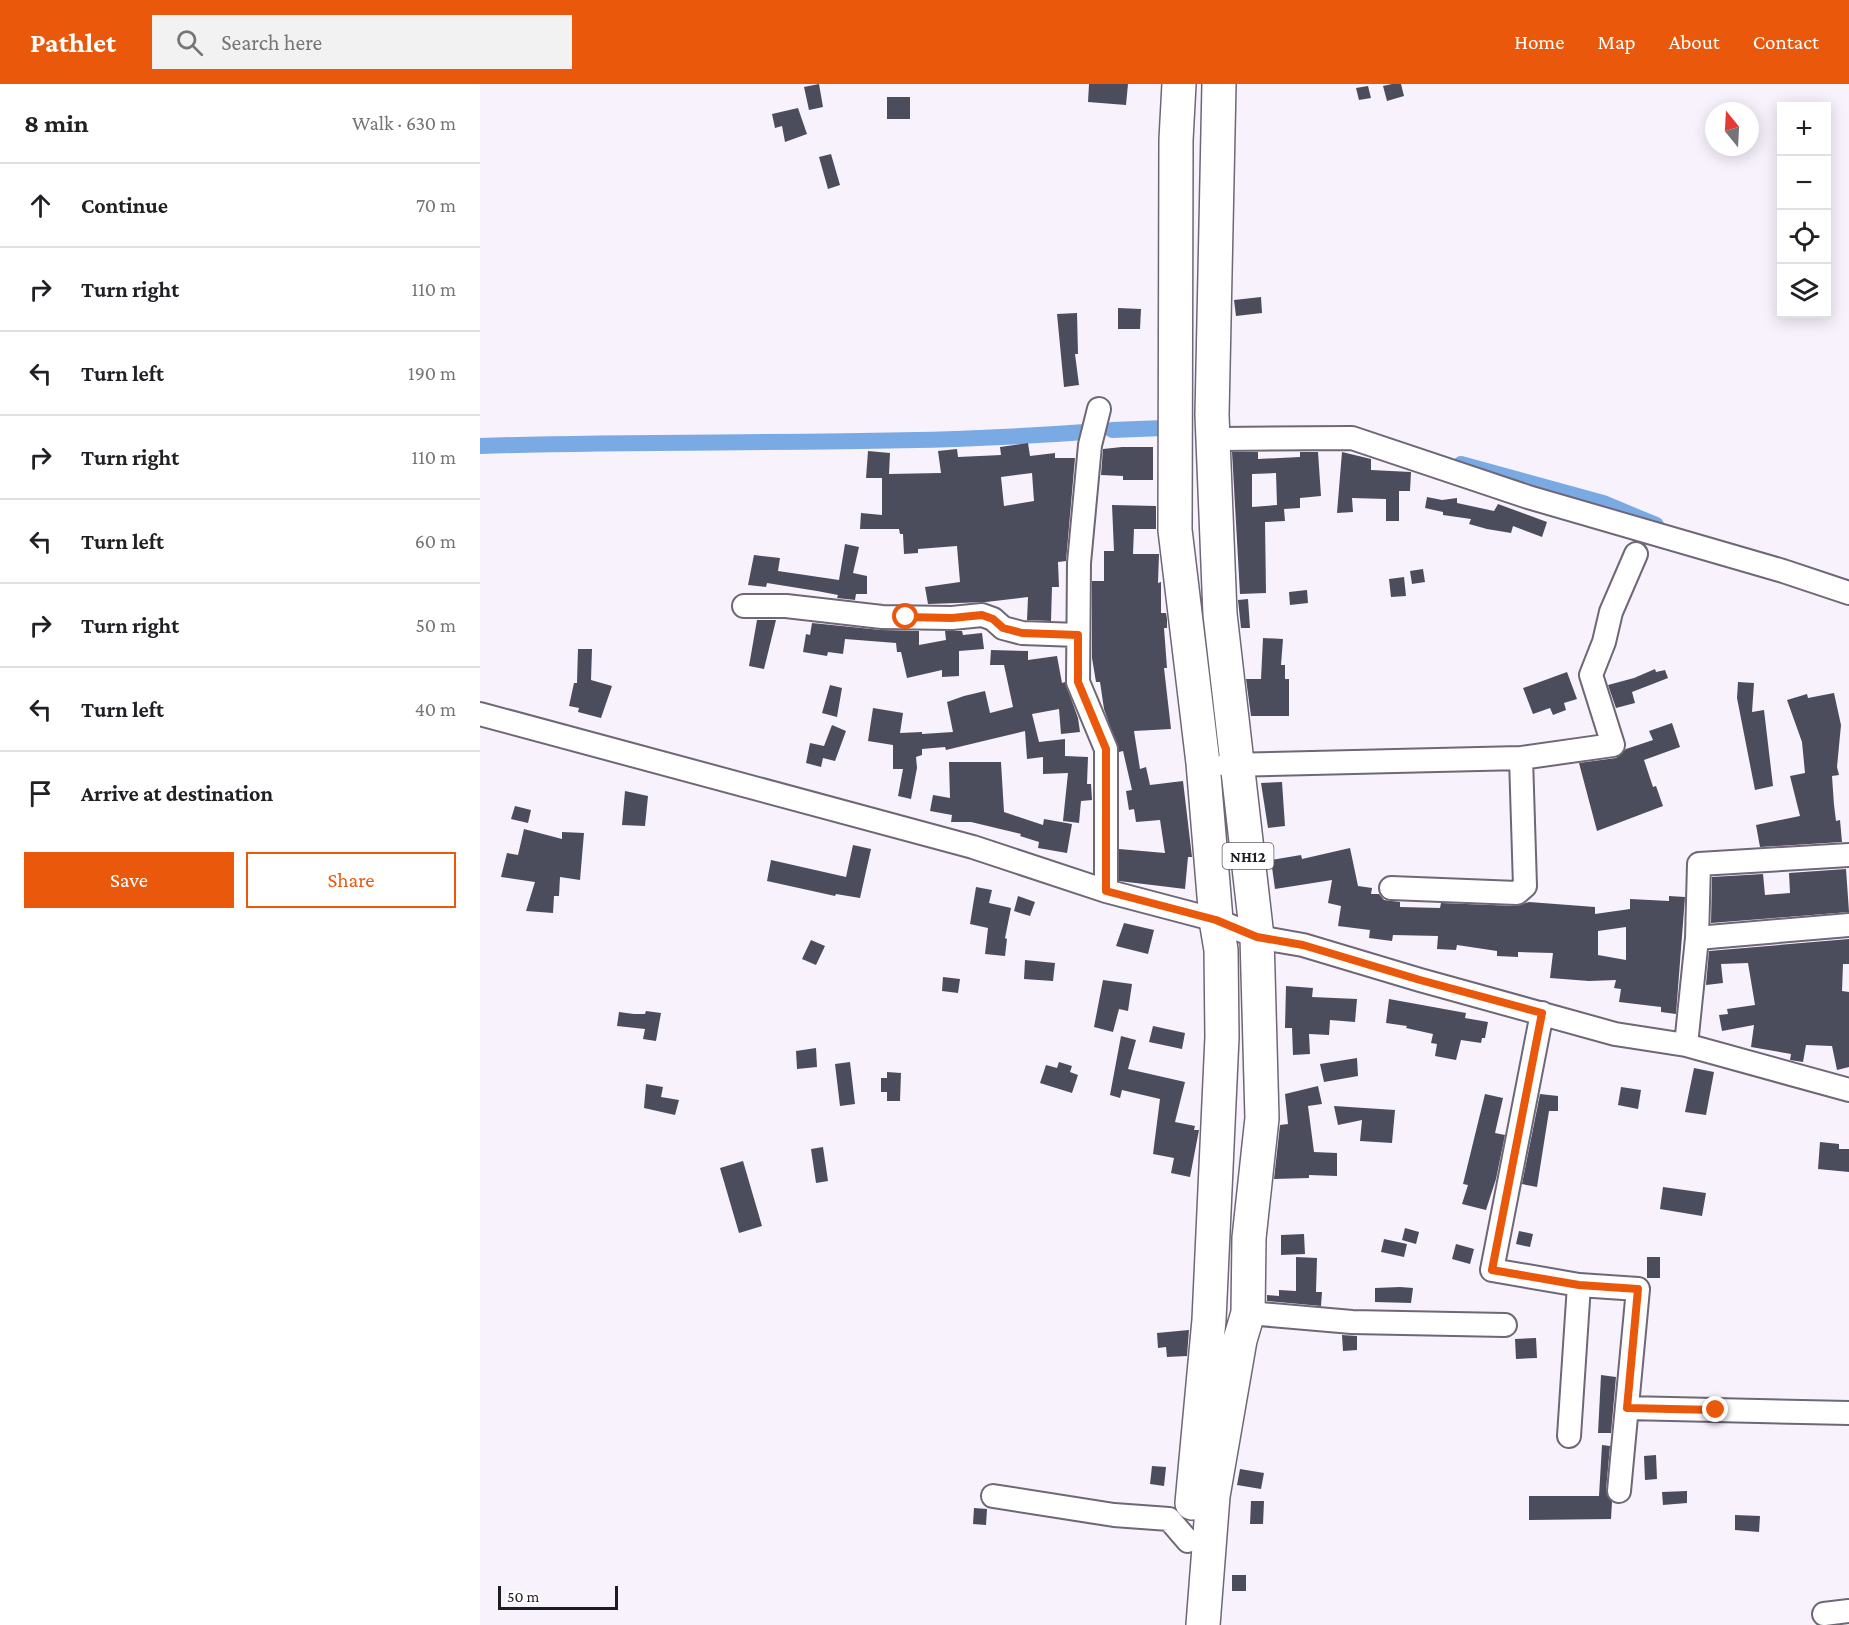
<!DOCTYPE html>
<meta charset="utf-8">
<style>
:root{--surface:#fff;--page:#f2f2f2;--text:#202124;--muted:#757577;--line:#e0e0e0;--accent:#ea580c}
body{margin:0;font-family:"Crimson Pro",serif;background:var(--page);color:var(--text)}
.controls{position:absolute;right:18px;top:18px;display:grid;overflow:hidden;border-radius:0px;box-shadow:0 3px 15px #0003}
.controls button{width:54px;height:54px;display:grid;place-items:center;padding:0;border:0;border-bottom:2px solid var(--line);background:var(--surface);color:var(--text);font:30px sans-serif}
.compass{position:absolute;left:1225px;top:18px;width:54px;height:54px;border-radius:50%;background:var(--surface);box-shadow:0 3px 15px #0003;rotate:342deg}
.scale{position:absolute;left:18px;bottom:15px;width:120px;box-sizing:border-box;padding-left:6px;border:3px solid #1f1b22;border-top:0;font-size:16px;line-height:21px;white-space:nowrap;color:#1f1b22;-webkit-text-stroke:4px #fff;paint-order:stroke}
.stop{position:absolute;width:18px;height:18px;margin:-14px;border:4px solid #ea580c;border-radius:50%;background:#fff}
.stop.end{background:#ea580c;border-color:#fff;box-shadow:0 2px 6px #0008}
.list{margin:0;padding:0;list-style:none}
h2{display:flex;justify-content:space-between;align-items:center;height:78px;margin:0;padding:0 24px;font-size:26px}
h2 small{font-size:20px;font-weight:400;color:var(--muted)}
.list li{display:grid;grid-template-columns:39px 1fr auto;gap:18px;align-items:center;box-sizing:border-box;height:84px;padding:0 24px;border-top:2px solid var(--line)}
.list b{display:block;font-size:22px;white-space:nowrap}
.list em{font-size:20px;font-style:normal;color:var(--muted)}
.actions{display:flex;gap:12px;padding:18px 24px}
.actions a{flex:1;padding:14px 0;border:2px solid var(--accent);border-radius:0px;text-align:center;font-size:21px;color:var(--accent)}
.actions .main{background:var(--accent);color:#fff}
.icon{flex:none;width:33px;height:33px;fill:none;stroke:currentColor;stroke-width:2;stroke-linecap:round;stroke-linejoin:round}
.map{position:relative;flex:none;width:1369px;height:1541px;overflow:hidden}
header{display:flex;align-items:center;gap:36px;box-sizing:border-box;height:84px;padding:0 30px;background:var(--accent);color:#fff}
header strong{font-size:28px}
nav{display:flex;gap:33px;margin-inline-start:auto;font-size:21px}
.search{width:420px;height:54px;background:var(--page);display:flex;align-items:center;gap:15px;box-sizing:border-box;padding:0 21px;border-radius:0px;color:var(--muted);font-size:22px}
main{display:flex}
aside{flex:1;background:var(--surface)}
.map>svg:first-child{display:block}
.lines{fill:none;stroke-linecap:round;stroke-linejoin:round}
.canal{stroke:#7aaae3;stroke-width:16}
.building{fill:#4b4d5d;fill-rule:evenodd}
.minor-casing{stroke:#6f6676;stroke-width:26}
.highway-casing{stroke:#6f6676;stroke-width:36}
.minor{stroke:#fff;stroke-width:22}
.highway{stroke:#fff;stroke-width:33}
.route{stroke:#ea580c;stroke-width:8}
.labels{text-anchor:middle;stroke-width:6;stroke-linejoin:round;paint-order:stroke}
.shield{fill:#fff;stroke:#625f64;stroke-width:1.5}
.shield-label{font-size:16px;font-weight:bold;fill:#1f1b22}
</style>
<header>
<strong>Pathlet</strong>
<div class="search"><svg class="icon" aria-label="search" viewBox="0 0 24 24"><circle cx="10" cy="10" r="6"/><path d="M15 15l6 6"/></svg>Search here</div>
<nav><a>Home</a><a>Map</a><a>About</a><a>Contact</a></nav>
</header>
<main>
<aside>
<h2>8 min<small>Walk · 630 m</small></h2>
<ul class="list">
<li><svg class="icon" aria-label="ahead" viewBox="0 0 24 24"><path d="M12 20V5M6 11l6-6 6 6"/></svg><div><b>Continue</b></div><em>70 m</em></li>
<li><svg class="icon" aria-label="right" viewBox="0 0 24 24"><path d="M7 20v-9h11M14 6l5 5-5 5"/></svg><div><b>Turn right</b></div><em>110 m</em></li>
<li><svg class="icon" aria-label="left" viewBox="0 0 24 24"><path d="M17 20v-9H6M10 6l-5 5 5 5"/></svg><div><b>Turn left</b></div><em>190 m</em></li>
<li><svg class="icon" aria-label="right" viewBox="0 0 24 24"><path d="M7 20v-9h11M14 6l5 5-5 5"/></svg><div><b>Turn right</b></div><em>110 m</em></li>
<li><svg class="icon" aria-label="left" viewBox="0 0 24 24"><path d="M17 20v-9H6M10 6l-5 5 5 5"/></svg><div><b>Turn left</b></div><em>60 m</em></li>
<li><svg class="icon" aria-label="right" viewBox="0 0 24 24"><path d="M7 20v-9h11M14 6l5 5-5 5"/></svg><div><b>Turn right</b></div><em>50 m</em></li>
<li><svg class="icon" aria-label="left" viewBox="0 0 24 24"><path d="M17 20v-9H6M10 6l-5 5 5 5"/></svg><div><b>Turn left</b></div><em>40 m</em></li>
<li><svg class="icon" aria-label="arrive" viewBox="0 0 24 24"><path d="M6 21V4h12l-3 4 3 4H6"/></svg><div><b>Arrive at destination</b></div></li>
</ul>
<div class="actions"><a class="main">Save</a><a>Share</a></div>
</aside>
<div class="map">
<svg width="1369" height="1541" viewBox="0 0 1369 1541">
<rect width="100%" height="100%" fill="#f8f2fd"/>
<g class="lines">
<path class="canal" d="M632,346L684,344
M0,362C202,355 404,363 605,348
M981,380L1123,419L1176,441"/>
</g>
<path class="building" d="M339,0L343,23L329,26L324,3Z
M609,0H648L646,21L608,18Z
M912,0H921L924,12L907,17L903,2Z
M888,2L891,14L879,16L876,4Z
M407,13H430V35H407Z
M318,24L327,50L305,58L302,42L295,44L292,30Z
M351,70L360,101L348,105L339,73Z
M781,213L782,229L756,232L754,216Z
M638,224L661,225L660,245H638Z
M597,229L598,270H595L599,301L584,303L577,230Z
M548,359L550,372L575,369V374H595L586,477L578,478L579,503H572L571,537L547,536L548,513L506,518L448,520L445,503L480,498L477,462L438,465V469L424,470L423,450H420L419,445H380L381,429L402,431V394H386L388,367L410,369L409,390L461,389L458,367L477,365L478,373L521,371L520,363ZM552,389L554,417L524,422L521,393Z
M642,363H673V396H643V392L621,391L623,365Z
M752,368H778V375L820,373V368H838L841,412L820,414V424L804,425L805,437L785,438L786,509L760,510ZM796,389L797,421L772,423V390Z
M862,368L891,375V386L931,388L930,407H919V437H906V415L872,414L873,428L857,429Z
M947,413L962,416L977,414V419L1014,427L1018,420L1067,438L1062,453L1033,442L1031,449L1007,445L989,440L991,435L963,431V428L945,424Z
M632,421L676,422V445H654L653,470H679L678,499L681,498V529H686L687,535V544H684L687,584H684L691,645L654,647L660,685L666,683L670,701L703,697L712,773H708L705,805L639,797V765L685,769L680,736L656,738L654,725L649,726L646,707L652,706L643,667L639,668L624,625L620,598H616L612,574V497H624V467H634Z
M365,460L379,463L373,489L387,492V510H376L375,516L357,514L358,511L337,507L287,499L286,503L268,501L274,471L300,474L298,487L359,496Z
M943,485L945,498L932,500L930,487Z
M924,493L926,512L911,513L909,495Z
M827,506L828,519L810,521L809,508Z
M768,515L770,544H761L758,516Z
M277,536H296L284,585L269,582Z
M332,539L401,546L439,547V561L466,556L465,547H482L483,551L502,549L504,565L479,567V592L462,593V586L427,594L421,568H417L416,559L365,555L363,570L348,568L347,572L323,568L326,550L330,551Z
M783,554L803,555L801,581H805V595H809V632H771L766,595H781Z
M98,565H112L111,596L132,602L121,634L98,628L99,624L89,622L94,599H97Z
M511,566L548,567V576L577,572L582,599L585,598L598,634L600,648L581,650L579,625L552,630L559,658L585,655V672L608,673L607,700H611L612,716L601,717L599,739L583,737L588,689L563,690V673L547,675L545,647L466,666L465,663L442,665V671L436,673L437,684L431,715L418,712L423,685H413V661L388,657L393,624L423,629L420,649L442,648V650L473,648L467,618L484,612L505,607L510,629L533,623L524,581H510Z
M1175,585L1176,588L1185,586L1188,594L1152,608L1155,619L1136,624L1128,601L1154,594Z
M1087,588L1097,615L1084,619L1086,626L1073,631L1070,624L1053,630L1043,604Z
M1258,598L1274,599L1272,628L1284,626L1293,702L1275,706L1257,614Z
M350,601L362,604L357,633L342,629Z
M1354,609L1361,641L1357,683L1359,691L1352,692L1354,721L1356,737L1360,736L1362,758L1280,763L1276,741L1320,732L1310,692L1325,689L1322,658L1307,616L1327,610L1328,614Z
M1192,639L1200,663L1164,676L1173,703L1176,702L1183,722L1117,747L1099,679L1136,674L1146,665L1173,656L1169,647Z
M352,641L366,647L355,677L343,674L341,683L326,679L330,659L344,662Z
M469,678H521L524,728L563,741L564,735L592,740L587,769L558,764L559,758L540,752L541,750L491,738H471L472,731L450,727L453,711L470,714Z
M802,698L805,742L788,744L781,699Z
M145,707L168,712L165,742L142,741Z
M35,722L51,726L48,739L31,735Z
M44,745L82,755V748L104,749L100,796L80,793L79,812H74L73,829L46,827L55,798L21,793L27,769L38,771Z
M373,761L391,765L380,814L356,810L355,812L287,797L291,776L366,793Z
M870,764L878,802L892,804L891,810H899L904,816L920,818V823L960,824L961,819L1036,822L1049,818L1115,823V830L1150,825V815L1189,817V812L1205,813L1196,930L1181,928V923L1139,918L1141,905L1134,904L1136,896L1109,897L1070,894L1073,869L1038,868V873L1017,872V867L977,861L976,866L957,865L958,852L913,851L912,857L889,854L890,846L858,842L861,822L848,819L852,796L795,805L791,776L821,771L822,775ZM1146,843V876L1118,871V847Z
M1366,785L1369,828L1231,839L1232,793L1283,790L1285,811L1310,809L1309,789Z
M496,803L512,806L509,819L531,824L525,854L527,855L525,872L505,870L508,844L490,840Z
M538,812L555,818L550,832L534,827Z
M644,839L674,846L668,870L636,862Z
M1369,855V880H1363L1362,907L1369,908V983L1357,986L1352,962L1326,961L1323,978L1310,976L1311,970L1271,963L1274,941L1242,947L1239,931L1248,930L1247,925L1275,921L1268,879L1241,880L1243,899L1226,901L1229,867Z
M331,856L345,862L336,881L322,875Z
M545,876L575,879L573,897L544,895Z
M463,893L480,895L478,909L462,907Z
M623,896L652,900L648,927L639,925L633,948L614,943Z
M806,902L833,904L832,913L877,915L875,938L850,936L849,951L829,950L830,970L813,971L812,944H805Z
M909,915L986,929L985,934L1008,938L1005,954H1002L1001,959L981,956L976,976L955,972L957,960L951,959L953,950L926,944L927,942L906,939Z
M166,927L181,929L176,957L163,955L165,945L137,942L139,928L154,930H165Z
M673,942L705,949L702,965L669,958Z
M641,952L656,956L648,985L705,998L695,1038L715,1042L714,1046H719L710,1093L691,1089L694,1074L673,1070L680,1015L642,1006L640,1014L630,1011Z
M336,964L337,983L317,985L316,967Z
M877,974L878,992L844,998L840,980Z
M370,978L375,1020L360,1022L355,980Z
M579,978L592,982L590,988L598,991L592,1009L560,999L566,981L577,984Z
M1214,984L1234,988L1226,1031L1205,1028Z
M407,988L421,989L420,1017H407V1008H401V994H407Z
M166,1000L183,1003L181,1013L199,1016L195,1031L164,1024Z
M838,1002L842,1020L828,1022L834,1068L857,1069V1092L829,1091V1094L794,1095L800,1041L808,1040L805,1010Z
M1141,1003L1161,1006L1158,1025L1138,1021Z
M1005,1010L1023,1014L1015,1049L1025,1051L1016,1095L1006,1126L982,1120L988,1101L983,1100Z
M1060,1010L1078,1012V1027H1069L1057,1103L1042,1100Z
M854,1022L915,1026L912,1059L880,1057L882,1036L858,1041Z
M1340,1058L1359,1060V1065H1369V1088L1338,1085Z
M343,1063L348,1097L336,1099L331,1065Z
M263,1077L282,1142L259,1149L240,1084Z
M1183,1103L1226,1109L1222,1132L1180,1125Z
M925,1144L939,1148L936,1160L922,1156Z
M1039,1147L1053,1150L1050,1163L1036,1160Z
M824,1150L825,1170L801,1171V1151Z
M904,1155L927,1160L924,1173L901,1168Z
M976,1160L994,1165L990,1180L972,1175Z
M816,1173L837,1174L836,1208H842L841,1222L787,1217V1211L799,1212V1206L816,1207Z
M1167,1173H1180V1194H1167Z
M920,1203L933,1204L931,1219L895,1218V1204Z
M709,1246L707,1272L687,1273L686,1263L678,1264L677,1249Z
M862,1251L877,1252V1266L863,1267Z
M1056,1254L1057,1274L1036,1275L1035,1255Z
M1121,1291L1136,1293L1131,1349H1118Z
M1122,1361L1130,1362L1126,1406L1132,1418L1131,1435L1049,1436V1412H1119Z
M1176,1371L1177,1395L1165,1396L1164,1372Z
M672,1382L686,1383L684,1402L670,1400Z
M760,1385L784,1389L781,1405L757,1401Z
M1207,1407V1419L1183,1421L1182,1408Z
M771,1417H784L783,1440H770Z
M494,1424L507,1425L506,1441L493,1440Z
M1255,1431L1280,1432L1279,1448L1255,1446Z
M752,1491H766V1507H752Z"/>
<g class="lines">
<defs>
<path id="minor" d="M619,325L610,361L599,479L598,598L626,665V807
M733,361L740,355L872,354L1048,413L1303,487L1369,509
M264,522H306L402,533L472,534L502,531L513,535L523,544L542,549L598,551
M0,630L493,763L626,807L736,836L777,853L823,861L940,896L1135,950L1206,961L1369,1006
M746,681L1041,674L1133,661L1111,591L1124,558L1131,528L1156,470
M911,804L1037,809L1045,802L1041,674
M1217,854L1369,841
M1062,929L1012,1186L1099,1201L1089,1352
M1206,961L1217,854L1219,780L1369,771
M1099,1201L1158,1205L1139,1407
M768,1229L872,1238L1025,1241
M1147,1324L1369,1329
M513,1412L634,1431L689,1435L708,1457
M1344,1530L1369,1527"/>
<path id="highway" d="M699,0L696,56L695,446L723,679L736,836L741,866L742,953L729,1236L712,1419
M723,1541L733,1412L760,1256L768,1229L769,1154L782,1034L777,853L740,530L732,331L739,0"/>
</defs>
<use href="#minor" class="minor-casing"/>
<use href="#highway" class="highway-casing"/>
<use href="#minor" class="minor"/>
<use href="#highway" class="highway"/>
</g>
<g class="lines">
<path class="route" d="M426,533L472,534L502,531L513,535L523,544L542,549L598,551V598L626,665V807L736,836L777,853L823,861L940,896L1062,929L1012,1186L1099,1201L1158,1205L1147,1324L1236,1326"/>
</g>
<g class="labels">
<rect class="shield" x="742.5" y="759" width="51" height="26" rx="4.5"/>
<g class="shield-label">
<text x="768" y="778">NH12</text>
</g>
</g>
</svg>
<div class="controls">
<button>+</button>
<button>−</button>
<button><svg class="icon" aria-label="locate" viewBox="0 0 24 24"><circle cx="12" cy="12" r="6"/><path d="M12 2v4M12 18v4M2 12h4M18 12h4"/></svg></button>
<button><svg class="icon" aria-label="layers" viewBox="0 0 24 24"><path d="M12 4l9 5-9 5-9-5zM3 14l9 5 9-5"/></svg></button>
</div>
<svg class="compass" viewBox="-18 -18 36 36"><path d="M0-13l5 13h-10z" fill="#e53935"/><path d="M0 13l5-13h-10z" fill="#757577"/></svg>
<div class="scale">50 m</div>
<div class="stop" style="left:426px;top:533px"></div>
<div class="stop end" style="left:1236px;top:1326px"></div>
</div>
</main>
